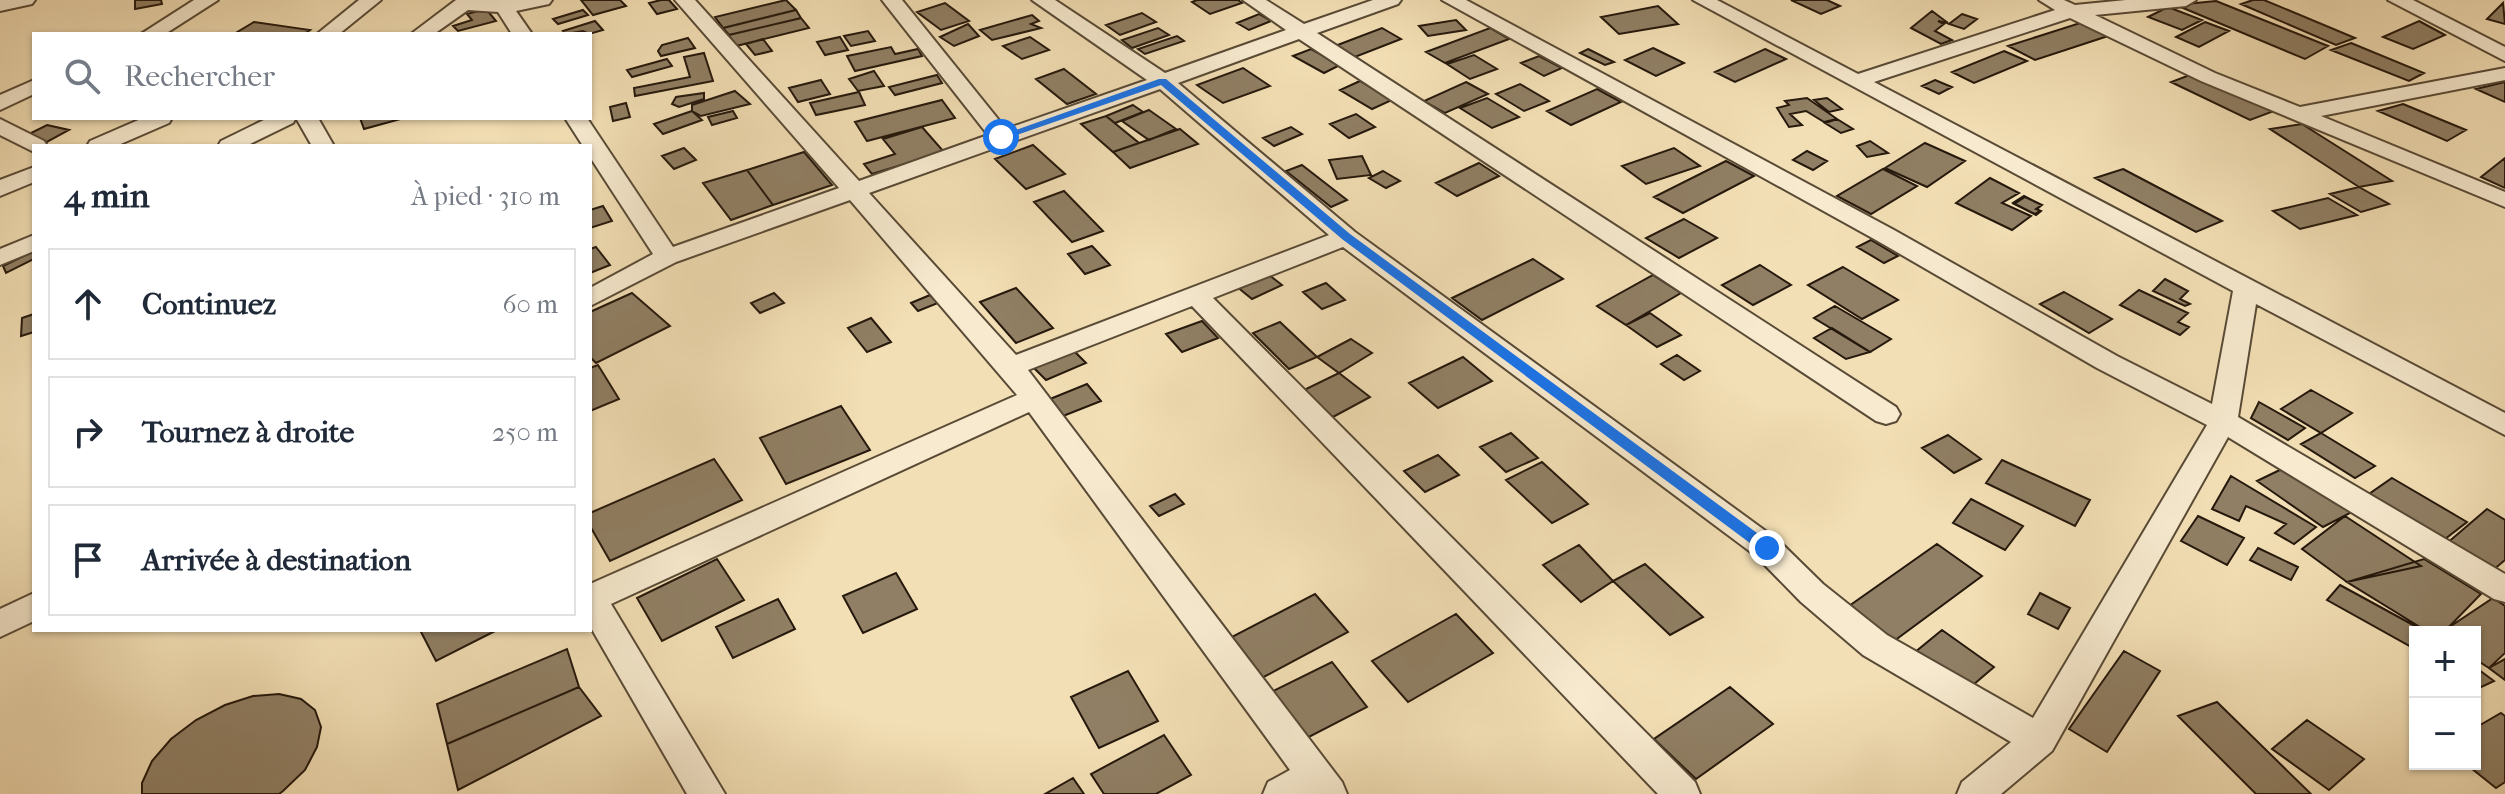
<!DOCTYPE html>
<html lang="fr">
<meta charset="utf-8">
<style>
:root{--surface:#fff;--page:#f2f2f3;--text:#1f2937;--muted:#747a83;--line:#e0e1e3}
body{margin:0;font-family:"IM FELL French Canon",serif;background:var(--page);color:var(--text)}
.controls{position:absolute;right:24px;bottom:24px;display:grid;overflow:hidden;border-radius:0px;box-shadow:0 2px 6px #0004}
.controls button{width:72px;height:72px;display:grid;place-items:center;padding:0;border:0;border-bottom:2px solid var(--line);background:var(--surface);color:var(--text);font:40px sans-serif}
.stop{position:absolute;width:24px;height:24px;margin:-18px;border:6px solid #1a73e8;border-radius:50%;background:#fff}
.stop.end{background:#1a73e8;border-color:#fff;box-shadow:0 2px 8px #0008}
.list{margin:0;padding:0;list-style:none}
h2{display:flex;justify-content:space-between;align-items:center;height:104px;margin:0;padding:0 32px;font-size:34px}
h2 small{font-size:26px;font-weight:400;color:var(--muted)}
.list li{display:grid;grid-template-columns:52px 1fr auto;gap:24px;align-items:center;box-sizing:border-box;height:112px;margin:0 16px 16px;padding:0 16px;border:2px solid var(--line);border-radius:0px}
.list b{display:block;font-size:30px;white-space:nowrap}
.list em{font-size:26px;font-style:normal;color:var(--muted)}
.icon{flex:none;width:44px;height:44px;fill:none;stroke:currentColor;stroke-width:2;stroke-linecap:round;stroke-linejoin:round}
.map{position:relative;flex:none;width:2505px;height:794px;overflow:hidden}
.search{position:absolute;background:var(--surface);box-shadow:0 2px 6px #0004;left:32px;top:32px;width:560px;height:88px;display:flex;align-items:center;gap:20px;box-sizing:border-box;padding:0 28px;border-radius:0px;color:var(--muted);font-size:30px}
.panel{position:absolute;background:var(--surface);box-shadow:0 2px 6px #0004;left:32px;top:144px;width:560px;height:488px;border-radius:0px}
.map>svg:first-child{display:block}
.building{fill:#907f64;stroke:#25180c;stroke-width:2}
.lines{fill:none;stroke-linecap:round;stroke-linejoin:round}
.minor-casing{stroke:#584a36;stroke-width:4}
.minor{fill:#f7eacf;fill-rule:evenodd}
.route{fill:#1a73e8}
</style>
<div class="map">
<svg width="2505" height="794" viewBox="0 0 2505 794">
<rect width="100%" height="100%" fill="#f3dfb5"/>
<filter id="stains"><feTurbulence type="fractalNoise" baseFrequency=".0025" numOctaves="4"/><feColorMatrix values="0 0 0 0 .2 0 0 0 0 .09 0 0 0 0 .02 0 0 0 .5 -.17"/></filter>
<radialGradient id="worn" r=".72"><stop offset=".6" stop-color="#630" stop-opacity="0"/><stop offset="1" stop-color="#630" stop-opacity=".3"/></radialGradient>
<path class="building" d="M135,0H161L162,4L135,9Z
M581,0H620L626,6L593,15Z
M661,0H669L677,9L657,14L649,3Z
M786,0L796,10L723,28L715,17Z
M1197,0H1238L1242,3L1210,14L1192,2Z
M1791,0H1827L1840,6L1821,14Z
M2253,0H2264L2355,38L2336,45L2241,4Z
M2216,1L2328,46L2305,59L2176,5Z
M945,3L969,21L941,30L917,12Z
M2503,3L2505,24L2487,19Z
M1658,6L1678,24L1619,34L1601,17Z
M2168,7L2202,20L2182,30L2148,17Z
M486,9L496,21L458,31L453,26L472,20L467,14Z
M583,10L588,15L558,24L553,19Z
M796,10L801,18L729,35L723,28Z
M1932,11L1948,23L1938,21L1944,24L1935,31L1952,40L1941,44L1911,28Z
M1142,13L1156,22L1120,35L1106,25Z
M1259,14L1271,21L1249,30L1237,23Z
M1962,14L1977,19L1964,29L1949,24Z
M1032,15L1039,21L1031,24L1041,28L992,40L980,30Z
M801,18L809,28L736,46L729,35Z
M1456,20L1466,30L1428,36L1419,26Z
M595,21L603,30L589,34L583,31L566,34L563,31Z
M2419,21L2445,35L2413,49L2383,37Z
M254,22L310,30L304,34H234Z
M2205,22L2229,31L2199,47L2176,37Z
M2080,23L2108,36L2035,60L2008,46Z
M968,24L979,36L954,46L940,37Z
M1158,28L1169,35L1132,48L1122,40Z
M1382,28L1401,39L1355,57L1335,46Z
M1490,28L1509,39L1445,63L1426,52Z
M868,31L875,41L851,46L844,36Z
M1177,36L1184,41L1145,54L1138,49Z
M840,37L848,50L825,55L817,42Z
M1030,37L1049,50L1022,59L1003,46Z
M688,38L695,48L661,56L658,51L662,45Z
M763,39L772,51L755,55L746,44Z
M2351,43L2424,73L2409,81L2331,50Z
M891,47L895,54L918,49L922,56L855,71L847,56Z
M1653,48L1684,63L1656,76L1625,60Z
M1311,49L1340,65L1324,73L1293,56Z
M1588,49L1614,62L1605,65L1580,53Z
M1765,49L1786,59L1735,82L1715,72Z
M2004,51L2027,61L1974,83L1952,72Z
M704,53L713,81L635,96L634,88L690,77L684,57Z
M1474,55L1497,69L1470,79L1447,64Z
M1539,56L1562,68L1544,76L1521,63Z
M667,59L672,66L632,77L627,70Z
M1243,68L1270,86L1223,103L1197,85Z
M1064,69L1096,94L1067,104L1036,79Z
M874,71L884,86L858,91L849,79Z
M2195,73L2274,111L2250,120L2171,82Z
M937,75L942,83L895,95L889,87Z
M821,80L830,94L798,102L789,88Z
M1935,80L1952,87L1939,94L1922,86Z
M1360,81L1392,100L1372,109L1340,90Z
M1466,82L1488,94L1445,113L1424,101Z
M2505,82V102L2476,89Z
M1520,84L1549,101L1524,111L1496,94Z
M1597,89L1621,102L1571,125L1547,111Z
M735,91L750,104L701,116L692,111V105Z
M859,92L865,105L816,115L810,103Z
M704,93V99L679,107L672,104L676,97Z
M1487,98L1519,117L1492,128L1460,108Z
M1807,98L1837,119L1824,122L1806,111L1790,114L1802,125L1789,127L1777,108L1789,105L1785,101Z
M1827,98L1842,109L1829,112L1814,100Z
M942,100L955,118L867,141L855,122Z
M626,103L630,117L613,121L610,107Z
M2403,104L2466,130L2447,141L2378,111Z
M1133,105L1143,112L1115,123L1106,116Z
M1149,110L1176,129L1149,140L1122,121Z
M692,111L702,120L663,134L654,124Z
M733,111L737,118L712,125L708,117Z
M1356,114L1375,127L1349,138L1330,124Z
M1106,116L1139,143L1113,152L1081,124Z
M360,118H404L364,129Z
M1837,119L1853,129L1841,133L1825,123Z
M2302,124L2392,181L2359,187L2270,129Z
M47,125L69,130L45,143L23,137Z
M922,127L944,152L872,174L864,164L895,154L883,139Z
M1291,127L1302,134L1274,146L1263,138Z
M1180,129L1198,144L1130,168L1113,152Z
M1870,141L1888,153L1867,157L1857,146Z
M1925,143L1965,161L1927,187L1885,168Z
M1033,145L1065,174L1026,189L995,159Z
M684,148L696,160L674,169L662,156Z
M1674,148L1700,166L1646,184L1622,166Z
M1807,151L1827,161L1813,170L1793,160Z
M804,152L832,185L773,205L747,170Z
M1362,156L1371,175L1337,179L1329,160Z
M2505,158V188L2481,177Z
M1726,161L1754,176L1683,213L1654,197Z
M1479,163L1499,176L1457,196L1436,183Z
M1302,165L1347,200L1331,207L1286,171Z
M1883,169L1917,186L1871,214L1837,196Z
M2123,169L2222,221L2196,232L2095,178Z
M747,170L773,205L731,220L703,183Z
M1383,171L1400,181L1386,188L1369,178Z
M1990,178L2019,193L2002,203L2031,216L2012,230L1956,203Z
M2359,187L2389,204L2361,212L2330,194Z
M1064,191L1103,231L1072,242L1034,202Z
M2024,196L2042,205L2037,209L2040,211L2035,214L2013,203Z
M2025,197L2042,205L2036,209L2041,211L2036,215L2014,204Z
M2328,198L2357,215L2300,229L2273,211Z
M603,206L612,221L590,228V210Z
M1684,219L1717,238L1679,258L1646,238Z
M1871,240L1898,256L1884,263L1857,247Z
M1092,246L1110,265L1085,274L1068,254Z
M596,247L610,265L590,273V249Z
M34,251V259L6,273L3,266Z
M1533,259L1563,279L1482,320L1452,298Z
M1760,265L1791,285L1753,305L1722,285Z
M1843,267L1898,300L1862,319L1808,285Z
M1265,272L1282,285L1252,299L1236,286Z
M1653,275L1681,293L1626,325L1597,306Z
M2165,279L2188,291L2180,299L2190,304L2185,306L2153,291Z
M1326,283L1345,300L1322,309L1303,292Z
M1016,288L1053,328L1016,343L980,302Z
M2139,290L2188,313L2178,322L2189,327L2180,335L2120,305Z
M2064,292L2112,319L2089,333L2040,304Z
M632,293L670,326L596,363L590,357V312Z
M774,293L784,303L760,313L751,303Z
M930,295L938,303L918,311L911,303Z
M1835,306L1891,339L1870,352L1814,318Z
M1650,313L1681,335L1657,347L1626,325Z
M34,314V332L21,336L22,318Z
M871,318L891,342L867,352L848,328Z
M1202,321L1218,338L1182,352L1166,334Z
M1280,322L1317,357L1289,369L1253,333Z
M1832,328L1870,352L1846,359L1814,338Z
M1351,339L1372,353L1339,373L1317,357Z
M1071,348L1086,363L1046,380L1031,365Z
M1677,355L1700,371L1684,380L1661,364Z
M1463,357L1492,381L1438,408L1409,383Z
M598,365L619,399L590,411V368Z
M1339,373L1370,397L1333,417L1302,391Z
M1087,384L1101,401L1063,416L1050,399Z
M2311,390L2352,413L2321,433L2281,409Z
M2259,402L2305,428L2288,440L2251,418Z
M841,406L870,450L786,484L760,438Z
M1511,433L1538,458L1506,472L1480,447Z
M2321,433L2375,466L2355,478L2301,444Z
M1948,435L1981,459L1954,473L1922,448Z
M1438,455L1459,475L1425,492L1404,471Z
M714,459L742,500L610,561L590,526V513Z
M2002,460L2090,500L2075,526L1986,483Z
M1542,462L1588,504L1552,523L1506,480Z
M2286,467L2352,512L2323,527L2257,481Z
M2231,476L2316,527L2294,544L2275,533L2286,524L2246,506L2239,521L2212,509Z
M2392,478L2467,522L2445,539L2369,494Z
M1175,494L1184,504L1159,516L1150,506Z
M1971,499L2023,526L2005,550L1953,523Z
M2487,509L2505,520V560L2492,571L2446,544Z
M2198,516L2244,538L2227,565L2181,541Z
M2345,516L2421,566L2347,582L2302,549Z
M1937,544L1982,576L1894,641L1849,606Z
M1579,545L1613,581L1581,602L1543,565Z
M2258,548L2298,567L2291,580L2250,560Z
M717,559L744,600L662,641L637,598Z
M2424,559L2481,594L2444,632H2428L2347,582Z
M1645,564L1703,617L1670,635L1613,581Z
M896,573L917,609L863,633L843,596Z
M2340,585L2426,632H2415V649L2327,600Z
M2040,593L2070,608L2058,629L2028,614Z
M1315,594L1348,632L1258,680L1226,640Z
M2493,598L2505,606V653L2489,668L2475,659V632H2442Z
M778,599L795,629L733,658L716,627Z
M1456,614L1493,653L1408,702L1372,661Z
M420,630H497L436,661Z
M1942,630L1994,667L1966,691L1914,653Z
M567,649L579,687L447,744L437,704Z
M2124,651L2160,671L2107,752L2069,729Z
M2505,659V680L2489,668Z
M1332,662L1367,707L1305,739L1271,692Z
M2475,667L2494,681L2475,690Z
M1128,671L1158,721L1099,748L1071,697Z
M579,687L601,716L458,790L447,744Z
M1730,687L1773,724L1696,779L1654,739Z
M279,694L301,699L315,710L321,727L317,747L305,770L283,791L279,794H142V783L152,761L171,739L196,720L225,705L253,696Z
M2217,702L2311,794H2256L2178,716Z
M2501,713L2505,716V782L2496,788L2466,764H2475V728Z
M2307,720L2364,759L2329,790L2272,749Z
M1164,735L1191,775L1156,794H1104L1091,774Z
M1073,778L1084,794H1045Z"/>
<g class="lines">
<defs>
<path id="minor" d="M0,0H35L32,4L0,11Z
M194,0H218L165,34H141Z
M359,0H381L339,34H317Z
M456,0H552L549,4L516,11L532,34H512L498,12L468,10L434,34H411Z
M675,0H695L859,181L988,135L882,0H902L1006,129L1147,80L1032,0H1055L1165,73L1286,30L1243,0H1266L1304,24L1373,0H1401L1398,4L1317,33L1896,407L1900,414L1896,421L1886,424L1876,421L1299,39L1178,83L1355,232L1778,540L1823,584L1887,635L2033,718L2207,425L2097,368L1876,240L1442,0H1466L1894,230L2117,356L2212,404L2233,291L1693,0H1717L1858,74L2055,10L2039,0H2064L2075,5L2126,0H2196L2186,6L2095,15L2215,73L2300,107L2505,68V80L2321,116L2505,192V207L2201,81L2070,18L1874,82L2505,413V435L2256,304L2238,417L2505,574V602L2494,599L2228,437L2052,751L2001,794H1957L1962,782L2011,742L1863,655L1801,602L1756,556L1343,247L1213,298L1695,782L1700,794H1658L1192,306L1028,370L1342,782L1347,794H1263L1268,782L1290,770L1029,412L611,604L725,794H687L590,626V584L1017,395L850,200L676,262L590,306V288L653,254L590,157V146H583L565,118H587L673,247L839,188ZM1160,89L1329,235L1016,355L869,193Z
M2388,0H2413L2505,47V61Z
M34,80V94L0,110V95Z
M143,118H172L169,123L116,146H87L90,141Z
M268,118H296L293,123L246,146H218L221,141Z
M296,118H318L334,146H312Z
M0,119L44,141L47,146H34V152L0,135Z
M34,167V182L0,196V180Z
M34,235V251L0,265V249Z
M34,593V621L0,637V609Z"/>
</defs>
<use href="#minor" class="minor-casing"/>
<use href="#minor" class="minor"/>
</g>
<path class="route" d="M1159,79H1166L1350,234L1772,544V552H1762L1342,239L1161,85L1005,139L996,137Z"/>
<rect width="100%" height="100%" filter="url(#stains)"/>
<rect width="100%" height="100%" fill="url(#worn)"/>
</svg>
<div class="controls">
<button>+</button>
<button>−</button>
</div>
<div class="stop" style="left:1001px;top:137px"></div>
<div class="stop end" style="left:1767px;top:548px"></div>
<div class="search"><svg class="icon" aria-label="search" viewBox="0 0 24 24"><circle cx="10" cy="10" r="6"/><path d="M15 15l6 6"/></svg>Rechercher</div>
<section class="panel">
<h2>4 min<small>À pied · 310 m</small></h2>
<ul class="list">
<li><svg class="icon" aria-label="ahead" viewBox="0 0 24 24"><path d="M12 20V5M6 11l6-6 6 6"/></svg><div><b>Continuez</b></div><em>60 m</em></li>
<li><svg class="icon" aria-label="right" viewBox="0 0 24 24"><path d="M7 20v-9h11M14 6l5 5-5 5"/></svg><div><b>Tournez à droite</b></div><em>250 m</em></li>
<li><svg class="icon" aria-label="arrive" viewBox="0 0 24 24"><path d="M6 21V4h12l-3 4 3 4H6"/></svg><div><b>Arrivée à destination</b></div></li>
</ul>
</section>
</div>
